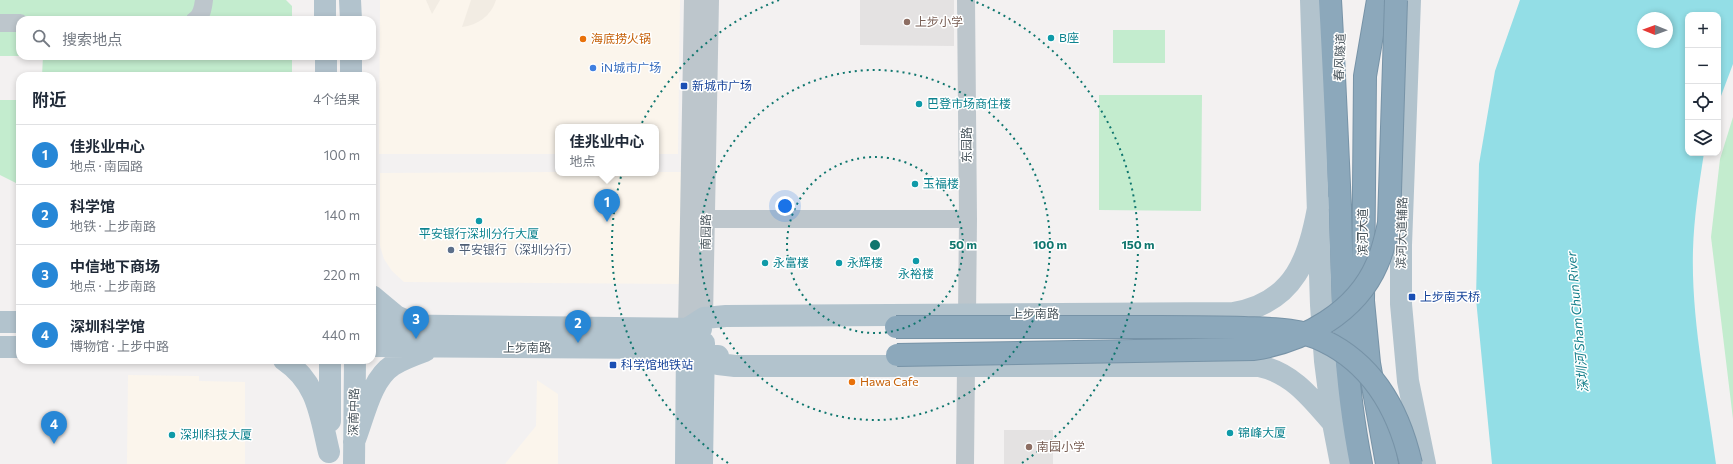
<!DOCTYPE html>
<html lang="zh">
<meta charset="utf-8">
<style>
:root{--surface:#fff;--page:#f6f6f7;--text:#1f2937;--muted:#747a83;--line:#e0e1e3;--accent:#2787d6}
body{margin:0;font-family:Commissioner,"Noto Sans SC",sans-serif;background:var(--page);color:var(--text)}
.controls{position:absolute;right:12px;top:12px;display:grid;overflow:hidden;border-radius:8px;box-shadow:0 2px 6px #0003}
.controls button{width:36px;height:36px;display:grid;place-items:center;padding:0;border:0;border-bottom:1px solid var(--line);background:var(--surface);color:var(--text);font:20px sans-serif}
.compass{position:absolute;left:1637px;top:12px;width:36px;height:36px;border-radius:50%;background:var(--surface);box-shadow:0 2px 6px #0003;rotate:271deg}
.you{position:absolute;left:785px;top:206px;width:14px;height:14px;margin:-10px;border:3px solid #fff;border-radius:50%;background:#1a73e8;box-shadow:0 0 0 6px #1a73e833}
.badge{display:grid;place-items:center;width:26px;height:26px;border-radius:50%;background:var(--accent);color:#fff;font-size:13px;font-weight:700}
.pin{position:absolute;translate:-50% -33px;filter:drop-shadow(0 1px 2px #0008)}
.pin::after{content:'';position:absolute;top:21px;width:14px;height:12px;background:inherit;clip-path:polygon(0 0,100% 0,50% 100%)}
.popup{position:absolute;left:555px;top:124px;width:104px;height:52px;box-sizing:border-box;display:grid;place-content:center;border-radius:8px;background:var(--surface);filter:drop-shadow(0 1px 3px #0005);font-size:13px;white-space:nowrap;color:var(--muted)}
.popup b{font-size:15px;color:var(--text)}
.popup::after{content:'';position:absolute;left:50%;top:100%;margin-left:-8px;border:8px solid transparent;border-top-color:var(--surface)}
.list{margin:0;padding:0;list-style:none}
h2{display:flex;justify-content:space-between;align-items:center;height:52px;margin:0;padding:0 16px;font-size:17px}
h2 small{font-size:13px;font-weight:400;color:var(--muted)}
.list li{display:grid;grid-template-columns:26px 1fr auto;gap:12px;align-items:center;box-sizing:border-box;height:60px;padding:0 16px;border-top:1px solid var(--line)}
.list b{display:block;font-size:15px;white-space:nowrap}
.list p{margin:0;font-size:13px;white-space:nowrap;color:var(--muted)}
.list em{font-size:13px;font-style:normal;color:var(--muted)}
.icon{flex:none;width:22px;height:22px;fill:none;stroke:currentColor;stroke-width:2;stroke-linecap:round;stroke-linejoin:round}
.map{position:relative;flex:none;width:1733px;height:464px;overflow:hidden}
.search{position:absolute;background:var(--surface);box-shadow:0 2px 6px #0003;left:16px;top:16px;width:360px;height:44px;display:flex;align-items:center;gap:10px;box-sizing:border-box;padding:0 14px;border-radius:12px;color:var(--muted);font-size:15px}
.panel{position:absolute;background:var(--surface);box-shadow:0 2px 6px #0003;left:16px;top:72px;width:360px;height:292px;border-radius:12px}
.map>svg:first-child{display:block}
.commercial{fill:#fbf5ec}
.education{fill:#e4e2e2}
.green{fill:#c3ecce}
.sand{fill:#f2ece3}
.water{fill:#93dee6;fill-rule:evenodd}
.lines{fill:none;stroke-linecap:round;stroke-linejoin:round}
.highway-casing{stroke:#7793a7;stroke-width:24}
.minor{stroke:#bdc6cc;stroke-width:18}
.major{stroke:#b2c3cd;stroke-width:22}
.highway{stroke:#8ca8bb;stroke-width:22}
.highway-bridge-casing{stroke:#7793a7;stroke-width:24;stroke-linecap:butt}
.highway-bridge{stroke:#8ca8bb;stroke-width:22}
.ring{fill:none;stroke:#0f766e;stroke-width:2;stroke-dasharray:2 4}
.education-dot{fill:#8d6e63;stroke:#fff;stroke-width:1.5}
.culture-dot{fill:#0f9aa8;stroke:#fff;stroke-width:1.5}
.food-dot{fill:#e8710a;stroke:#fff;stroke-width:1.5}
.shop-dot{fill:#3f7fe0;stroke:#fff;stroke-width:1.5}
.transit-dot{fill:#1a4fb4;stroke:#fff;stroke-width:1.5}
.service-dot{fill:#5c6f8a;stroke:#fff;stroke-width:1.5}
.labels{text-anchor:middle;stroke-width:3;stroke-linejoin:round;paint-order:stroke}
.education-label{font-size:12px;fill:#785e54;stroke:#fff;text-anchor:start}
.culture-label{font-size:12px;fill:#0d838f;stroke:#fff;text-anchor:start}
.food-label{font-size:12px;fill:#c56008;stroke:#fff;text-anchor:start}
.street-label{font-size:12px;fill:#4a565d;stroke:#fff}
.shop-label{font-size:12px;fill:#366cbe;stroke:#fff;text-anchor:start}
.transit-label{font-size:12px;fill:#164399;stroke:#fff;text-anchor:start}
.service-label{font-size:12px;fill:#4e5e75;stroke:#fff;text-anchor:start}
.water-label{font-size:13px;font-style:italic;fill:#17808c;stroke:#fff}
.centre{fill:#0f766e;stroke:#fff;stroke-width:2}
.ring-label{font-size:12px;text-anchor:middle;font-weight:bold;fill:#0f766e;stroke:#fff;stroke-width:3;stroke-linejoin:round;paint-order:stroke}
</style>
<div class="map">
<svg width="1733" height="464" viewBox="0 0 1733 464">
<rect width="100%" height="100%" fill="#f3f1f1"/>
<path class="commercial" d="M380,0H680L678,154H656V127H558V154H379Z
M558,172H681L680,284L404,282L392,271L384,259L380,246V173Z
M128,375L199,376V381L245,382V464H127Z
M537,380L558,394V464H505L536,426Z"/>
<path class="education" d="M860,0H954V46L860,45Z
M1004,430H1053V464H1004Z"/>
<path class="green" d="M0,0H286L292,6V20H20V56H0Z
M1113,30H1165V63H1113Z
M43,56H292V76H42Z
M1099,95H1202L1201,211L1099,210Z
M0,100H20V185L0,175Z
M1733,117V419L1711,237L1720,159Z"/>
<path class="sand" d="M426,0H440L432,14Z
M471,0H496C491,16 478,25 462,27Z"/>
<path class="water" d="M1520,0H1733V64L1718,104V15H1688V153H1704C1699,185 1694,217 1693,250C1691,320 1707,394 1716,464H1492L1476,299L1479,164L1495,71ZM1643,18H1667V42H1643Z"/>
<g class="lines">
<defs>
<path id="highway" d="M1330,0C1334,69 1337,139 1340,208C1342,294 1344,379 1361,464
M1378,0L1365,76L1363,301L1369,363L1387,464"/>
</defs>
<use href="#highway" class="highway-casing"/>
<path class="minor" d="M966,0L968,219L967,315
M195,20C202,16 203,8 204,0
M0,23H20
M706,219H968
M704,318L710,0
M687,329L693,0
M965,464L966,366"/>
<path class="major" d="M325,0V20
M350,0L351,20
M1311,0L1321,305L1325,361L1333,423L1341,464
M1410,0L1401,245V304L1408,381L1425,464
M326,56V76
M351,56V76
M372,296L396,316L414,324
M0,322H20
M372,325L701,329
M687,329L704,318L726,316L1233,313C1295,303 1310,257 1319,202
M372,346L668,348L678,349L687,356H718
M0,347H20
M704,356L718,364L735,366H1259C1293,373 1312,399 1333,423
M284,360C318,383 320,415 329,452
M330,421V360
M354,442C364,418 370,380 393,365C403,359 414,355 425,351
M354,464L355,360
M686,464L687,342
M702,464L704,343"/>
<use href="#highway" class="highway"/>
<defs>
<path id="highway-bridge" d="M896,327C984,327 1072,327 1159,327C1187,327 1216,327 1244,328C1272,329 1298,328 1324,341C1374,365 1399,411 1411,464
M897,355L1254,349C1304,341 1356,313 1377,264C1383,251 1386,237 1389,223L1396,0"/>
</defs>
<use href="#highway-bridge" class="highway-bridge-casing"/>
<use href="#highway-bridge" class="highway-bridge"/>
</g>
<g class="ring">
<circle cx="875" cy="245" r="88"/>
<circle cx="875" cy="245" r="175"/>
<path d="M728 463A263 263 0 0 1 779 0M971 0A263 263 0 0 1 1022 463"/>
</g>
<g class="education-dot">
<circle cx="907" cy="22" r="4"/>
<circle cx="1029" cy="447" r="4"/>
</g>
<g class="culture-dot">
<circle cx="1051" cy="38" r="4"/>
<circle cx="919" cy="104" r="4"/>
<circle cx="915" cy="184" r="4"/>
<circle cx="479" cy="221" r="4"/>
<circle cx="916" cy="261" r="4"/>
<circle cx="765" cy="263" r="4"/>
<circle cx="839" cy="263" r="4"/>
<circle cx="1230" cy="433" r="4"/>
<circle cx="172" cy="435" r="4"/>
</g>
<g class="food-dot">
<circle cx="583" cy="39" r="4"/>
<circle cx="852" cy="382" r="4"/>
</g>
<circle class="shop-dot" cx="593" cy="68" r="4"/>
<g class="transit-dot">
<rect x="680" y="82" width="8" height="8" rx="2"/>
<rect x="1408" y="293" width="8" height="8" rx="2"/>
<rect x="609" y="361" width="8" height="8" rx="2"/>
</g>
<circle class="service-dot" cx="451" cy="250" r="4"/>
<g class="labels">
<g class="education-label">
<text x="915" y="26">上步小学</text>
<text x="1037" y="451">南园小学</text>
</g>
<g class="culture-label">
<text x="1059" y="42">B座</text>
<text x="927" y="108">巴登市场商住楼</text>
<text x="923" y="188">玉福楼</text>
<text x="479" y="238" text-anchor="middle">平安银行深圳分行大厦</text>
<text x="773" y="267">永富楼</text>
<text x="847" y="267">永辉楼</text>
<text x="916" y="278" text-anchor="middle">永裕楼</text>
<text x="1238" y="437">锦峰大厦</text>
<text x="180" y="439">深圳科技大厦</text>
</g>
<g class="food-label">
<text x="591" y="43">海底捞火锅</text>
<text x="860" y="386">Hawa Cafe</text>
</g>
<g class="street-label">
<text transform="translate(1340 57) rotate(-87)" y="4">春风隧道</text>
<text transform="translate(967 145) rotate(-90)" y="4">东园路</text>
<text transform="translate(706 232) rotate(-89)" y="4">南园路</text>
<text transform="translate(1363 232) rotate(-90)" y="4">滨河大道</text>
<text transform="translate(1402 233) rotate(-89)" y="4">滨河大道辅路</text>
<text x="1035" y="318">上步南路</text>
<text x="527" y="352">上步南路</text>
<text transform="translate(354 412) rotate(-89)" y="4">深南中路</text>
</g>
<g class="shop-label">
<text x="601" y="72">iN城市广场</text>
</g>
<g class="transit-label">
<text x="692" y="90">新城市广场</text>
<text x="1420" y="301">上步南天桥</text>
<text x="621" y="369">科学馆地铁站</text>
</g>
<g class="service-label">
<text x="459" y="254">平安银行（深圳分行）</text>
</g>
<g class="water-label">
<text transform="translate(1577 322) rotate(-95)" y="5">深圳河 Sham Chun River</text>
</g>
</g>
<circle cx="875" cy="245" r="6" class="centre"/>
<g class="ring-label">
<text x="963" y="249">50 m</text>
<text x="1050" y="249">100 m</text>
<text x="1138" y="249">150 m</text>
</g>
</svg>
<div class="controls">
<button>+</button>
<button>−</button>
<button><svg class="icon" aria-label="locate" viewBox="0 0 24 24"><circle cx="12" cy="12" r="6"/><path d="M12 2v4M12 18v4M2 12h4M18 12h4"/></svg></button>
<button><svg class="icon" aria-label="layers" viewBox="0 0 24 24"><path d="M12 4l9 5-9 5-9-5zM3 14l9 5 9-5"/></svg></button>
</div>
<svg class="compass" viewBox="-18 -18 36 36"><path d="M0-13l5 13h-10z" fill="#e53935"/><path d="M0 13l5-13h-10z" fill="#747a83"/></svg>
<div class="you"></div>
<div class="pin badge" style="left:607px;top:222px">1</div>
<div class="popup"><b>佳兆业中心</b>地点</div>
<div class="pin badge" style="left:578px;top:343px">2</div>
<div class="pin badge" style="left:416px;top:339px">3</div>
<div class="pin badge" style="left:54px;top:444px">4</div>
<div class="search"><svg class="icon" aria-label="search" viewBox="0 0 24 24"><circle cx="10" cy="10" r="6"/><path d="M15 15l6 6"/></svg>搜索地点</div>
<section class="panel">
<h2>附近<small>4个结果</small></h2>
<ul class="list">
<li><span class="badge">1</span><div><b>佳兆业中心</b><p>地点 · 南园路</p></div><em>100 m</em></li>
<li><span class="badge">2</span><div><b>科学馆</b><p>地铁 · 上步南路</p></div><em>140 m</em></li>
<li><span class="badge">3</span><div><b>中信地下商场</b><p>地点 · 上步南路</p></div><em>220 m</em></li>
<li><span class="badge">4</span><div><b>深圳科学馆</b><p>博物馆 · 上步中路</p></div><em>440 m</em></li>
</ul>
</section>
</div>
